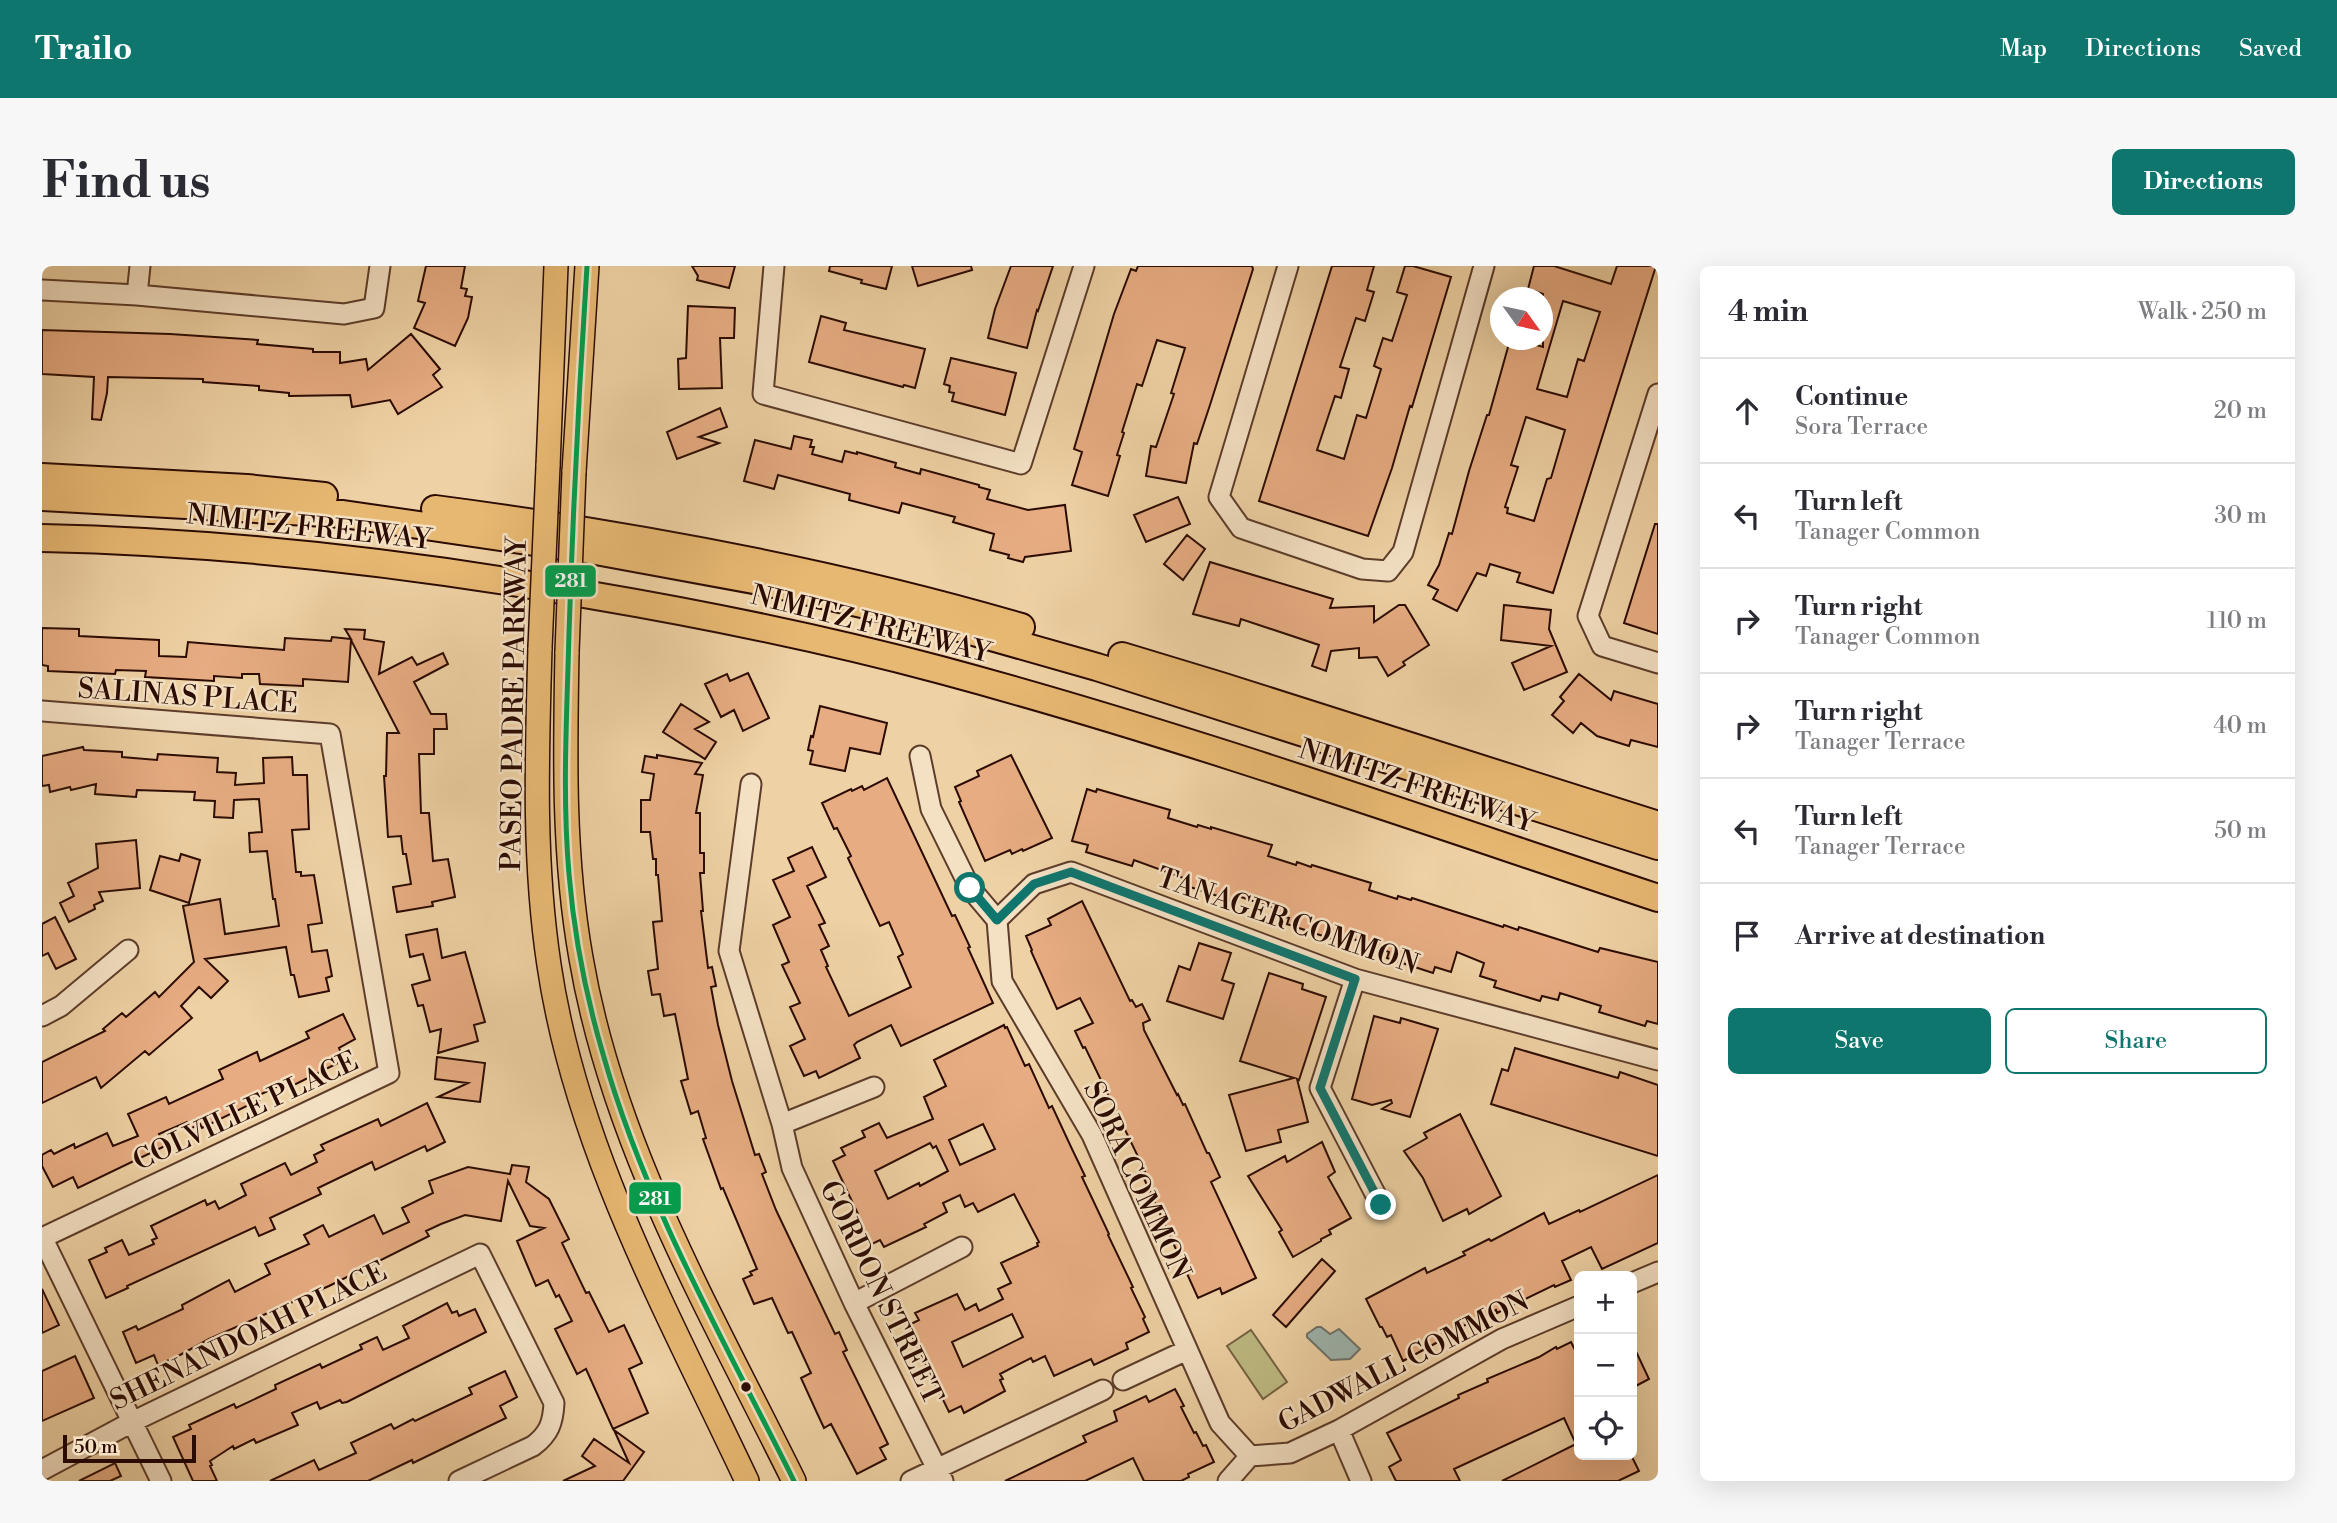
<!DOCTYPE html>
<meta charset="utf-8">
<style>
:root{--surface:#fff;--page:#f7f7f7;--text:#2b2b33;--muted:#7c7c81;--line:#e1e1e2;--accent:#0f766e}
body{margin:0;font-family:"Libre Bodoni",serif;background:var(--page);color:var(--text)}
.controls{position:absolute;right:21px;bottom:21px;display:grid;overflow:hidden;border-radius:10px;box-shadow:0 7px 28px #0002}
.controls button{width:63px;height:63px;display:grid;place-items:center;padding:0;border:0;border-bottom:2px solid var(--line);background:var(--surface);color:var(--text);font:35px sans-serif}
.compass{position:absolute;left:1448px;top:21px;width:63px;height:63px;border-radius:50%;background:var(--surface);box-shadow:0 7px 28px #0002;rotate:123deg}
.scale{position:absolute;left:21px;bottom:18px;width:133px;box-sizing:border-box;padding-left:7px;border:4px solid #2b0b02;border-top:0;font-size:19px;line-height:24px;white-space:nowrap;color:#2b0b02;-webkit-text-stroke:5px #f4e1c4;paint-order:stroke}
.stop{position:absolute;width:21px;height:21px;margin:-16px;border:5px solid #0f766e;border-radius:50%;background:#fff}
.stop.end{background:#0f766e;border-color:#fff;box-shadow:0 2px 7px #0008}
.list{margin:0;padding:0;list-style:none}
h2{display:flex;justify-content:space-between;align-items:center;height:91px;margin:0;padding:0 28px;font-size:30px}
h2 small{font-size:23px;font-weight:400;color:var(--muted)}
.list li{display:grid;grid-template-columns:46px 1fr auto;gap:21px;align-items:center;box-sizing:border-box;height:105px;padding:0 28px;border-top:2px solid var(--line)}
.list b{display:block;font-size:26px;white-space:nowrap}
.list p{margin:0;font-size:23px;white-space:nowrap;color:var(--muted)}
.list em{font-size:23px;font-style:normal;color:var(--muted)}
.actions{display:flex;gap:14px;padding:21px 28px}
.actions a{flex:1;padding:16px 0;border:2px solid var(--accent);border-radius:10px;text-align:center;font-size:24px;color:var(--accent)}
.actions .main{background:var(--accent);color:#fff}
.icon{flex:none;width:38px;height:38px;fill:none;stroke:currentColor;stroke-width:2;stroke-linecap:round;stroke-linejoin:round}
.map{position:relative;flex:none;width:1616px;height:1215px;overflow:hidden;border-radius:10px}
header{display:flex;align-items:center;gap:42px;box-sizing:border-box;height:98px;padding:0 35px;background:var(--accent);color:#fff}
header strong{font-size:33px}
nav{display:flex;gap:38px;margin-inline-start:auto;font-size:24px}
.intro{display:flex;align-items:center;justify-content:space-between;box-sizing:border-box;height:168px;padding:0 42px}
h1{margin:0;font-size:49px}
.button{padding:18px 32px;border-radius:10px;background:var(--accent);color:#fff;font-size:24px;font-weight:700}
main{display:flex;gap:42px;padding:0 42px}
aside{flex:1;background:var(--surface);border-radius:10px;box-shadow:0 7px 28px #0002}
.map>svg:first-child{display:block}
.green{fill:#beba82;stroke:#746242;stroke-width:2}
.water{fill:#9cb5af;stroke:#6f716a;stroke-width:2}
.building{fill:#e7ac82;stroke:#2b0b02;stroke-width:2;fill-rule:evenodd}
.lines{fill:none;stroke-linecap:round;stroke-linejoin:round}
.minor-casing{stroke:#5c3c2a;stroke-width:23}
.major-casing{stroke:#2b0b02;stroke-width:26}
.highway-casing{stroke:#2b0b02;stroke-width:30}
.minor{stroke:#f4e1c4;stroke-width:19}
.major{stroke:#e7b872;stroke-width:23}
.highway{stroke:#e7b872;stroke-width:26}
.major-bridge-casing{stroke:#2b0b02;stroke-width:26;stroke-linecap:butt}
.major-bridge{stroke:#e7b872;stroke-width:23}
.bus-1-casing{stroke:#f4e1c4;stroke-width:10}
.bus-1{stroke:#029e4d;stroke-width:5}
.route{stroke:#0f766e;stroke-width:9}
.bus-dot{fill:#2b0b02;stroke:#f4e1c4;stroke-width:2.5}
.labels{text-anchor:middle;stroke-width:5;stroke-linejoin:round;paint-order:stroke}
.street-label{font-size:28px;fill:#2b0b02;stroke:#f4e1c4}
.line-badge{stroke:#f4e1c4;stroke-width:2.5}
.badge-label{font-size:19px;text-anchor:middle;font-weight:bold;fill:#fff}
</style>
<header>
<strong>Trailo</strong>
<nav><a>Map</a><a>Directions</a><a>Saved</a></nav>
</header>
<div class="intro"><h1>Find us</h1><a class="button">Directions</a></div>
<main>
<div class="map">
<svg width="1616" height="1215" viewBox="0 0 1616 1215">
<rect width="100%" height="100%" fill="#eed1a4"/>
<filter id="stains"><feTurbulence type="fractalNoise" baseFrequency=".00286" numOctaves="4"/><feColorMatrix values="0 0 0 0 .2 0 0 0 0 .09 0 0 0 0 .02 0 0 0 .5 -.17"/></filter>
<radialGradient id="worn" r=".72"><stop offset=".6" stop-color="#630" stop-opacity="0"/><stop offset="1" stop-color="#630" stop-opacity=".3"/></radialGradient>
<path class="green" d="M1209,1064L1245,1116L1221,1133L1185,1080Z"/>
<path class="water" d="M1275,1061H1279L1288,1068L1297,1063L1318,1083L1308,1093L1289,1094L1265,1071V1068Z"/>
<path class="building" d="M384,0H423L419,22L425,23L423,30L430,31L426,52L413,80L372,62L383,37L376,35Z
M650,0H693L687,22L655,14L656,10Z
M788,0H850L844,23L819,17L820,14L787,5Z
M870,0H929L930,4L876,20Z
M969,0H1011L996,45L995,44L985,82L946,72L953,43Z
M1096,0H1210L1211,3L1168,139L1155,178L1152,177L1144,217L1104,210L1109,180L1114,181L1132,128L1129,127L1143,82L1115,74L1100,120L1095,118L1080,166L1082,167L1075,189L1078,190L1066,230L1030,219L1040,186L1032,183L1072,48L1089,3L1094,5Z
M1290,0H1332L1325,24L1332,26L1323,55L1314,52L1298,101L1307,103L1299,132L1293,130L1275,184L1302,193L1315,149L1324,152L1339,103L1332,100L1341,72L1350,75L1365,29L1355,26L1363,0H1371L1409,11L1370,141L1368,140L1350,202L1326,270L1217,235Z
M1492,0H1512L1569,18L1575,0H1614L1511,327L1475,316L1478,307L1448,298L1444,310L1435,307L1415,345L1391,333L1396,324L1386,319L1397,299L1407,267L1410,268L1427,205L1445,149H1447L1468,74H1478L1501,81V28L1486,23ZM1521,35L1558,46L1542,95L1536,93L1525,131L1495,123ZM1484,151L1523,164L1509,212L1505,213L1492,255L1465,247L1466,242L1463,241L1476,201L1469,199Z
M646,40L693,42L692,72H678L680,122L637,123L636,93L644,92Z
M779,50L804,57L802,64L883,83L873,122L862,119L861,121L767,96Z
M0,64L128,68L216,74L215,78L271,83V86H298V97L324,93L326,104L369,68L398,103L391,109L400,121L356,148L348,134L310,141L308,129L247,130V127L217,124V120L161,116V113L66,111L65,127L59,154L50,153L52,111L0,108Z
M909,92L974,107L963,149L910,135L912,127L907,126L908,120L902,118Z
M678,142L685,161L657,171L677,177L635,193L625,166Z
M752,170L770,174L768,181H772L770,188L800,196L803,185L815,188V186L854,197L853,201L878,208L879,203L937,219V221L948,224L945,233L986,244L1023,239L1029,285L983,291L981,296L966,292L967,289L948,284L952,268L911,256L913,251L860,237L857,247L807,234L808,228L736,209L732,223L702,215L713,174L749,183Z
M1136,231L1148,258L1104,276L1092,249Z
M1613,258H1616V368L1582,357Z
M1145,269L1163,283L1141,314L1122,298Z
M1168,296L1291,333L1288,342L1332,340V356L1357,339H1363L1387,379L1361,396L1363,399L1346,410L1335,391L1317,392V382L1289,385L1284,405L1270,400L1277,379L1199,353L1197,360L1151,348Z
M1462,339L1509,344L1507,363L1525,406L1482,424L1470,397L1509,380L1459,374Z
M0,362L37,363V370L117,374V390L144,391L146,376L242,384L243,372L289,375L290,371L309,373L303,363L323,364L322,373L342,376L337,408L370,391L375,399L401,387L406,398L372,416L389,448H404L405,463H392V488H377L379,547H387L391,595L406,593L413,631L390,636L391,640L355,646L351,621L369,618L364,588H361L359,570L346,571L342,510H344L345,467H357L309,374L306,416L261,413V420L218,418L217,408H200V412L172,410V415L103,411L104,405L74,404L73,408L6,405V400L0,399Z
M706,407L727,452L701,465L692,444L679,451L663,418L685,408L688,415Z
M1537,408L1569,434L1572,425L1616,438V481L1589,474L1587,480L1555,470L1539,457L1531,467L1510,449L1522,435L1518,431Z
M639,438L667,456L653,463L674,476L663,493L621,466Z
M778,440L845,457L838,488L808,482L803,505L768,498L771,485L766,484L769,470L771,471Z
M41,481L42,484L80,486V491L115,494L116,488L176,492L175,506L194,507L193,519L222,517L221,492L250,491L251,509H265L267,563L250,564L254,606H259V610L272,609L280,657L266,659L270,686L285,684L290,710L284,712L287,725L257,731L252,709H249L244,681L163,693L186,715L169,732L157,721L139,740L150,752L107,789L103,785L59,822L54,811L0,837V796L63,765L61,763L80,747L84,751L113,726L117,731L152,696L141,640L178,633L183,668L237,660L233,633H231L225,585L208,586L207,567L220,566L217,533L192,534L191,552L172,551L173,535L152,534L153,526L95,524L94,531L53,528L54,518L29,524L28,521L8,526L7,519L0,520V490Z
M615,489L660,497L653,508L661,509L654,547H658V587H662V607H658L661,645H659L666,702L670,701L674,720L669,721L676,759L690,815L713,889L717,888L724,906L720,908L734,944L793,1068L797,1066L805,1084L801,1086L846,1178L838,1182L844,1193L815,1208L789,1158L782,1162L775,1147L759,1112L769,1107L750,1066L746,1067L730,1032L712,1038L701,1013L710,1009L708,1006L715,1003L681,922L679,923L661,873L664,872L656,845L649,848L639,815L646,813L633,748L622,750L618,728L610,729L606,705L616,703L611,656L620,655L616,609H614V593H611L608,566H599V534H608L612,508L600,506L603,490L615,492Z
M969,489L1010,572L981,585L980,583L970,588L968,584L943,595L917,536L919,535L913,521L937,510L935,505Z
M845,512L910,650L913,649L928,681L926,682L951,737L859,780L849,759L815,776L812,779L818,792L777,812L774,805L762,810L748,780L763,773L748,741L758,737L740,699L747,696L731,659L748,651L731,614L752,605L746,592L770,581L784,611L765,620L783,657L777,659L787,680L779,684L786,700L784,701L807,750L869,721L856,691L861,688L847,656L838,660L806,592L809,590L795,562L792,563L780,537L809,523L810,525L820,520L822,524Z
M1045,523L1054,526L1055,523L1128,544L1126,552L1155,561L1156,559L1169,563V561L1230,579L1226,590L1254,599L1255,596L1269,601L1270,599L1329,617L1327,624L1355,633L1356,630L1369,634L1370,632L1461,661L1462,659L1476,664L1477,661L1556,686L1558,682L1616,696V758L1605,755L1603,760L1557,746L1559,740L1518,727L1516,734L1500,730L1498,735L1452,721L1454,715L1438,710L1442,697L1415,686L1409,706L1393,701L1391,707L1345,692L1347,686L1332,680L1293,667L1290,673L1245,658L1247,652L1230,647L1232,642L1193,629L1191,635L1145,620L1147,614L1092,594L1090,600L1044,586L1046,579L1030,575Z
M94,574L98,622L57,626L61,635L52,639L53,643L27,656L18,637L32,630L26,617L56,602L54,578Z
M139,588L158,594L147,637L108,624L118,590L137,595Z
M1040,635L1088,735L1090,734L1094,741L1100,738L1108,754L1101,757L1102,764L1135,829L1136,828L1141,839L1143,838L1165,887H1167L1178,911L1169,916L1214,1012L1180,1028L1178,1022L1156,1032L1099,906L1103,905L1043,781L1041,782L1033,765L1051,757L1038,732L1015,743L989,685L990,684L984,670L1009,659L1006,653Z
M13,651L34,693L14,703L6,687L0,690V658Z
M395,663L400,692L423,686L443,756L432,759L436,775L396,787L399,763L388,766L381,739L376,740L370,719L388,714L381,688L368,691L364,669Z
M1157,677L1189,687L1180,714L1192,718L1181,753L1125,735L1137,700L1148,704Z
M1227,707L1261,718L1260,723L1284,731L1257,814L1255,813L1266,856L1236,864L1239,876L1204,885L1187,829L1252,812L1198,795Z
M301,748L313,773L297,782L302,794L250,820L247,815L215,830L217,834L160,862L158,858L148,863L145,856L117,868L123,880L36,922L31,911L11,921L0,900V889L9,884L12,888L32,878L33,882L65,867L71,880L96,870L86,848L124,831L127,838L181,813L177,804L215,786L218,795L267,772L264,766Z
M1332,750L1358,757L1359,752L1396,763L1368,851L1340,843L1350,837L1349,834L1330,839L1310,833Z
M962,759L963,762L965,761L983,800L987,798L1007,842L1010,840L1030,883L1043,910L1040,911L1067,968L1066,969L1091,1021L1089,1022L1103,1051L1101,1053L1107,1066L1084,1077L1086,1083L1052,1099L1049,1093L1012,1110L1003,1090L991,1096L989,1092L958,1108L961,1113L958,1114L963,1125L922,1147L919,1140L907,1146L865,1060L877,1054L873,1047L915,1028L923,1044L934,1038L937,1045L961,1033L956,1023L969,1017L959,997L996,980L995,977L997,976L972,928L936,946L931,937L923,941L918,929L901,937L905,946L882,958L884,961L842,981L838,974L828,979L813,950L816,948L791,895L803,889L799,882L823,871L820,865L837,857L845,872L891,853L882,831L904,820L892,794ZM941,858L953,883L918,899L907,874ZM888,877L891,882L894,880L906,905L878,920L877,917L846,933L833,905ZM970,1048L981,1071L921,1101L910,1076Z
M1473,782L1576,812L1578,806L1616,819V890L1449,838L1460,803L1466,805Z
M395,791L443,797L438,836L396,831L426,817L393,813Z
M385,837L403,876L385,885L383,880L333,904L330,896L276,922L279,928L228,952L233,963L217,970L213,961L85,1020L86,1022L64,1032L47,994L65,986L63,982L80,974L87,989L112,978L110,974L115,972L109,960L163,934L165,939L173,935L177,943L204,929L199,918L243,897L249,909L275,896L272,889L282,884L279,879L336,853L339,860Z
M1418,848L1459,930L1427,948L1425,943L1401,955L1381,912L1362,885L1385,872L1382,867Z
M1280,876L1293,906L1286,911L1309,952L1287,964L1289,968L1279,973V975L1251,991L1237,966L1240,964L1206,910L1243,890L1245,896Z
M470,899L487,901L484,916L507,933L527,973L520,977L544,1027L547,1026L567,1066L582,1059L600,1097L587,1103L606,1147L571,1163L544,1103L535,1108L513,1063L530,1055L517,1029L514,1031L506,1014L494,1020L475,975L502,962L488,960L466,915L459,955L423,949L399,958L384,965L387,970L287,1020L167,1073L138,1089L116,1099L112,1089L94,1097L81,1066L94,1060L96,1064L141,1043L140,1039L187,1014L193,1026L228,1008L223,998L267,978L262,969L281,959L287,971L332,949L341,968L367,956L360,942L391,927L387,915L426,901L468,908Z
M1616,909V977L1560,1003L1549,981L1520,995L1529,1014L1513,1021L1512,1019L1455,1047L1454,1044L1417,1062L1418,1064L1361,1095L1349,1069L1345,1071L1340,1061H1338L1324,1033L1383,1002L1385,1007L1423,989L1421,986L1447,973L1449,975L1502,947L1507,958L1537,944L1538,946Z
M1280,993L1293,1005L1244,1061L1231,1049Z
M0,1023L17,1059L0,1067Z
M405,1037L410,1047L415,1045L417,1050L433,1043L444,1066L305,1136L300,1137L298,1134L278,1143L275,1136L250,1147L256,1159L214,1177L212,1173L192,1183L191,1180L168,1195L170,1199L168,1200L175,1215H151L131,1171L149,1163L147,1159L192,1138L194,1142L234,1123L233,1119L278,1098L280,1102L320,1083L318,1079L335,1071L341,1084L367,1072L361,1060Z
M1529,1076L1537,1092V1189H1589L1597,1205L1576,1215H1460L1534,1178L1522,1152L1412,1203L1418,1215H1354L1347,1201L1359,1194L1345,1167L1417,1132L1416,1129L1446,1116L1445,1113L1497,1091L1514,1081L1515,1083Z
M1590,1077L1607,1113L1590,1122Z
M33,1090L52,1132L0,1155V1105Z
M463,1105L475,1131L458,1140L464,1152L371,1197L370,1194L326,1215H228L272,1194L277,1204L314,1187L309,1177L349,1158L352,1163L371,1153L373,1155L430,1128L427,1122Z
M1133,1123L1142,1140L1139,1141L1152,1167L1154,1166L1161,1180L1164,1179L1172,1196L1146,1208L1147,1211L1139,1215H1102L1091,1192L1043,1215H963L1044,1176L1041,1170L1075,1155L1072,1145L1104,1130L1107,1136Z
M572,1164L602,1186L581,1215H521L553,1200L540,1190L552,1173L587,1197Z
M73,1197L79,1210L68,1215H37Z"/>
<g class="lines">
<defs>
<path id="minor" d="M732,0L721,128L979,198L1042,0
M1246,0L1177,231L1199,262L1320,303L1346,305L1361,286L1442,0
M0,24L95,29L302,48L332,42L338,0
M95,29L98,0
M1616,128L1546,350L1560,380L1616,397
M0,445L288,468L347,807L0,972
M878,490L889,543L928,622L955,654
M709,518L687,685L740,858L750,902L812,1037L901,1215
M955,654L992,618L1029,606L1313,713L1616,794
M955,654L960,715L1050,869L1178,1157L1208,1190
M1313,713L1278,822L1339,939
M0,750L19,740L86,684
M740,858L832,821
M0,971L119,1215
M1590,1017L1616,1006
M812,1037L920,981
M1081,1114L1145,1084
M1297,1164L1319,1215
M1208,1190L1248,1187L1297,1164L1460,1073L1537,1040
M0,1204L90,1156L438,988L512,1137C511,1157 507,1168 491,1180L417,1215
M869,1215L1061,1124
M1186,1215L1208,1190"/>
<path id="major" d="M506,200L514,0
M532,206L545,0
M498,382C495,488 491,593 507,699C534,883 627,1049 705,1215
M525,386C523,489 521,591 539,692C571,880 669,1047 752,1215"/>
<path id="highway" d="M0,211L205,222L282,230
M0,231L301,248L554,285L728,317L886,353L1055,401L1616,580
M393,243C591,269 788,305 979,361
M0,272C184,276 367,297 548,329C666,349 783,373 899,404C1141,469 1378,553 1616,632
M1080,390L1179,420L1616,559"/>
</defs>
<use href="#minor" class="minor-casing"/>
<use href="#major" class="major-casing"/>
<use href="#highway" class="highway-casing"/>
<use href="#minor" class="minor"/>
<use href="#major" class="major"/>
<use href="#highway" class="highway"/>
<defs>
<path id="major-bridge" d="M498,382L506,200
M525,386L532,206"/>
</defs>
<use href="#major-bridge" class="major-bridge-casing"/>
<use href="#major-bridge" class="major-bridge"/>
<defs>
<path id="bus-1" d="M545,0C537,122 531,244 527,367C525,447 520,528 527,608C532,668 544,730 561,788C603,938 683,1076 752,1215"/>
</defs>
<use href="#bus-1" class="bus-1-casing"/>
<use href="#bus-1" class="bus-1"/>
</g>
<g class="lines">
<path class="route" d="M928,622L955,654L992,618L1029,606L1313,713L1278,822L1339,939"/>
</g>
<circle class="bus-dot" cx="704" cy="1121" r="6"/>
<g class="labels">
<g class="street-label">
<text transform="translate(267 260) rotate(6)" y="10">NIMITZ FREEWAY</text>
<text transform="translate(829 357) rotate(14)" y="10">NIMITZ FREEWAY</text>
<text transform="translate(146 429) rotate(4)" y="10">SALINAS PLACE</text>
<text transform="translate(471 438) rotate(-89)" y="10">PASEO PADRE PARKWAY</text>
<text transform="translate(1375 519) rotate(18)" y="10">NIMITZ FREEWAY</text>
<text transform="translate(1246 654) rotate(19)" y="10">TANAGER COMMON</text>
<text transform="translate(203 844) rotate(-25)" y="10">COLVILLE PLACE</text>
<text transform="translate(1096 914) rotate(65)" y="10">SORA COMMON</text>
<text transform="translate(840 1026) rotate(64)" y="10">GORDON STREET</text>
<text transform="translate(206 1069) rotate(-26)" y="10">SHENANDOAH PLACE</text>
<text transform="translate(1361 1095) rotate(-27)" y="10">GADWALL COMMON</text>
</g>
</g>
<g class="line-badge">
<rect x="502" y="298" width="53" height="34" rx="7" fill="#029e4d"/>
<rect x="586" y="915" width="54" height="34" rx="7" fill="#029e4d"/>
</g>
<g class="badge-label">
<text x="529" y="321">281</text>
<text x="613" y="939">281</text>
</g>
<rect width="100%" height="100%" filter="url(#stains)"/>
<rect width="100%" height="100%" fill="url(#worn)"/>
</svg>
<div class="controls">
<button>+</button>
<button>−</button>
<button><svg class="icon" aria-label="locate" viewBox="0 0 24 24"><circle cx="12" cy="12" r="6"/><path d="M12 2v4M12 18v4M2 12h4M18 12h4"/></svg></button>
</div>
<svg class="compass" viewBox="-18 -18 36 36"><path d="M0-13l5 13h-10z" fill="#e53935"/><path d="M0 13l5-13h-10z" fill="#7c7c81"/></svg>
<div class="scale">50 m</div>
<div class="stop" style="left:928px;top:622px"></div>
<div class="stop end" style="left:1339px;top:939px"></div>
</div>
<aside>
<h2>4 min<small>Walk · 250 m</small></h2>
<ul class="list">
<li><svg class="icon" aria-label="ahead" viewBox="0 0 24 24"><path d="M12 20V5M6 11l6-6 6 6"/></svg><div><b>Continue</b><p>Sora Terrace</p></div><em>20 m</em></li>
<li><svg class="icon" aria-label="left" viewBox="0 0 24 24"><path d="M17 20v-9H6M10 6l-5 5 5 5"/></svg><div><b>Turn left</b><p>Tanager Common</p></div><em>30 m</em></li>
<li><svg class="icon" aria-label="right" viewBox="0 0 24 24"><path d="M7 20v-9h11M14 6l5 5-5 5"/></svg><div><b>Turn right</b><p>Tanager Common</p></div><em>110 m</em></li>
<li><svg class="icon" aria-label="right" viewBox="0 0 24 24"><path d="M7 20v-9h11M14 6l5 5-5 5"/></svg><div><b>Turn right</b><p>Tanager Terrace</p></div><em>40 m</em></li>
<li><svg class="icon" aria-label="left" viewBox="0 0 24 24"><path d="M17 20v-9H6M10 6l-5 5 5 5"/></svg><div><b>Turn left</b><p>Tanager Terrace</p></div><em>50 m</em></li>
<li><svg class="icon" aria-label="arrive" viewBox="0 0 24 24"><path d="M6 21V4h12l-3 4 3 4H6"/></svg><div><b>Arrive at destination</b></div></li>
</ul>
<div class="actions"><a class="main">Save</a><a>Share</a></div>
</aside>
</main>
